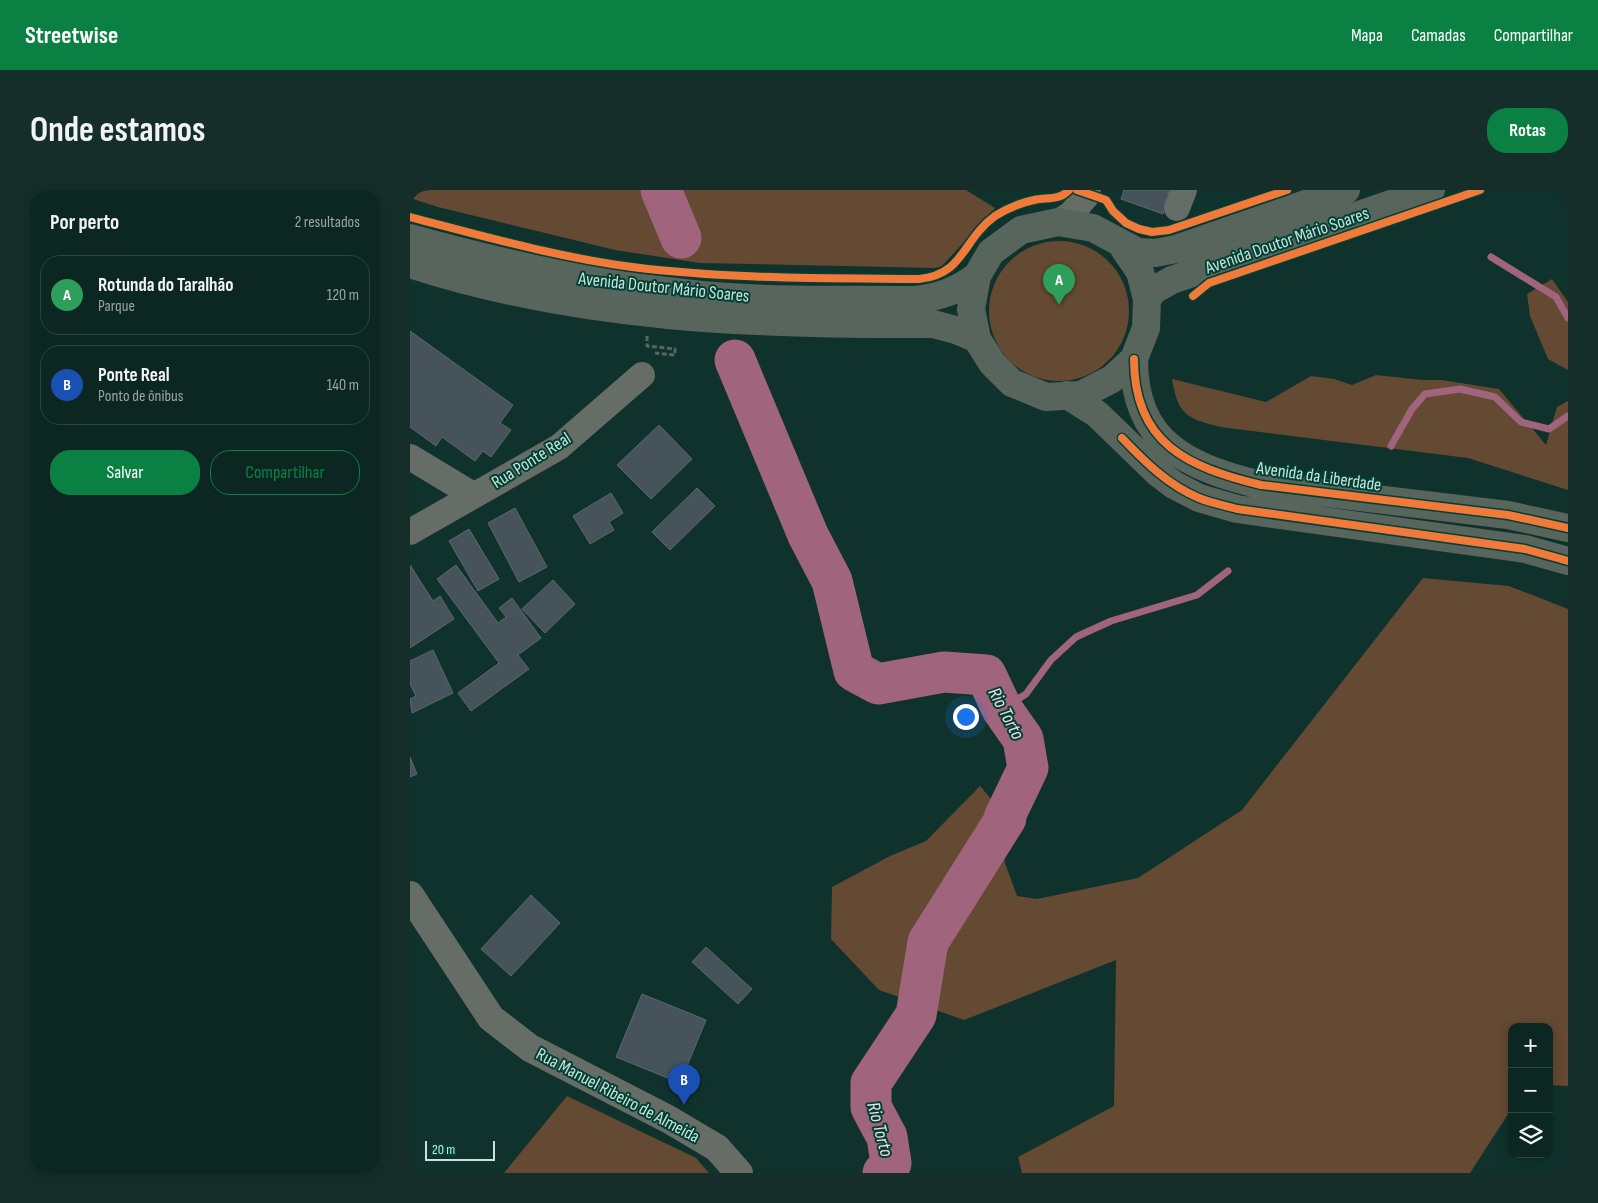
<!DOCTYPE html>
<html lang="pt">
<meta charset="utf-8">
<style>
:root{--surface:#0c2621;--page:#152e2a;--text:#f1f3f6;--muted:#9aa5a5;--line:#2c433f;--accent:#0b8043}
body{margin:0;font-family:"Sofia Sans Condensed",sans-serif;background:var(--page);color:var(--text)}
.controls{position:absolute;right:15px;bottom:15px;display:grid;overflow:hidden;border-radius:10px;box-shadow:0 2px 12px #0003}
.controls button{width:45px;height:45px;display:grid;place-items:center;padding:0;border:0;border-bottom:1px solid var(--line);background:var(--surface);color:var(--text);font:25px sans-serif}
.scale{position:absolute;left:15px;bottom:12px;width:70px;box-sizing:border-box;padding-left:5px;border:2px solid #c8e3db;border-top:0;font-size:14px;line-height:18px;white-space:nowrap;color:#c8e3db;-webkit-text-stroke:4px #024034;paint-order:stroke}
.you{position:absolute;left:555px;top:526px;width:18px;height:18px;margin:-12px;border:4px solid #fff;border-radius:50%;background:#1a73e8;box-shadow:0 0 0 8px #1a73e833}
.badge{display:grid;place-items:center;width:32px;height:32px;border-radius:50%;background:var(--accent);color:#fff;font-size:16px;font-weight:700}
.pin{position:absolute;translate:-50% -41px;filter:drop-shadow(0 1px 2px #0008)}
.pin::after{content:'';position:absolute;top:26px;width:18px;height:15px;background:inherit;clip-path:polygon(0 0,100% 0,50% 100%)}
.list{margin:0;padding:0;list-style:none}
h2{display:flex;justify-content:space-between;align-items:center;height:65px;margin:0;padding:0 20px;font-size:21px}
h2 small{font-size:16px;font-weight:400;color:var(--muted)}
.list li{display:grid;grid-template-columns:32px 1fr auto;gap:15px;align-items:center;box-sizing:border-box;height:80px;margin:0 10px 10px;padding:0 10px;border:1px solid var(--line);border-radius:20px}
.list b{display:block;font-size:19px;white-space:nowrap}
.list p{margin:0;font-size:16px;white-space:nowrap;color:var(--muted)}
.list em{font-size:16px;font-style:normal;color:var(--muted)}
.actions{display:flex;gap:10px;padding:15px 20px}
.actions a{flex:1;padding:11px 0;border:1px solid var(--accent);border-radius:20px;text-align:center;font-size:18px;color:var(--accent)}
.actions .main{background:var(--accent);color:#fff}
.icon{flex:none;width:28px;height:28px;fill:none;stroke:currentColor;stroke-width:2;stroke-linecap:round;stroke-linejoin:round}
.map{position:relative;flex:none;width:1158px;height:983px;overflow:hidden;border-radius:20px}
header{display:flex;align-items:center;gap:30px;box-sizing:border-box;height:70px;padding:0 25px;background:var(--accent);color:#fff}
header strong{font-size:24px}
nav{display:flex;gap:28px;margin-inline-start:auto;font-size:18px}
.intro{display:flex;align-items:center;justify-content:space-between;box-sizing:border-box;height:120px;padding:0 30px}
h1{margin:0;font-size:35px}
.button{padding:12px 22px;border-radius:20px;background:var(--accent);color:#fff;font-size:18px;font-weight:700}
main{display:flex;gap:30px;padding:0 30px}
aside{flex:1;background:var(--surface);border-radius:20px;box-shadow:0 2px 12px #0003}
.map>svg:first-child{display:block}
.green{fill:#644933}
.lines{fill:none;stroke-linecap:round;stroke-linejoin:round}
.stream{stroke:#a0647c;stroke-width:7}
.river{stroke:#a0647c;stroke-width:41}
.building{fill:#46535b;stroke:#5b686d}
.path{stroke:#586661;stroke-width:3;stroke-dasharray:5 2.5;stroke-linecap:butt}
.minor{stroke:#666c66;stroke-width:26}
.tertiary{stroke:#666c66;stroke-width:28}
.secondary{stroke:#57655d;stroke-width:28}
.cycleway-casing{stroke:#024034;stroke-width:11}
.cycleway{stroke:#f17a3a;stroke-width:8}
.labels{text-anchor:middle;stroke-width:4;stroke-linejoin:round;paint-order:stroke}
.street-label{font-size:18px;fill:#c8e3db;stroke:#024034}
.water-label{font-size:19px;font-style:italic;fill:#f2dde4;stroke:#024034}
</style>
<header>
<strong>Streetwise</strong>
<nav><a>Mapa</a><a>Camadas</a><a>Compartilhar</a></nav>
</header>
<div class="intro"><h1>Onde estamos</h1><a class="button">Rotas</a></div>
<main>
<aside>
<h2>Por perto<small>2 resultados</small></h2>
<ul class="list">
<li><span class="badge" style="background:#2e9e5b">A</span><div><b>Rotunda do Taralhão</b><p>Parque</p></div><em>120 m</em></li>
<li><span class="badge" style="background:#1a4fb4">B</span><div><b>Ponte Real</b><p>Ponto de ônibus</p></div><em>140 m</em></li>
</ul>
<div class="actions"><a class="main">Salvar</a><a>Compartilhar</a></div>
</aside>
<div class="map">
<svg width="1158" height="983" viewBox="0 0 1158 983">
<rect width="100%" height="100%" fill="#10322c"/>
<path class="green" d="M0,0H556L585,18L532,76L525,78L290,73L205,60L28,17L0,8Z
M579 121a70 70 0 1 1 140 0a70 70 0 1 1-140 0Z
M1142,89L1158,112V180L1138,169L1120,126L1117,104Z
M966,185L1012,190H1031L1089,199L1136,255L1147,217L1158,211V300L1058,268L810,237C776,228 768,225 762,189L856,212L901,186L924,189L942,195Z
M1013,388L1099,396L1158,419V896L1139,895V837H1102V918L1060,983H612L608,967L704,916L706,770L554,830L469,800L421,749L422,697L480,666L516,651L570,596L587,616L595,673L607,706L627,709L728,688L832,620Z
M157,906L286,968L299,983H94Z"/>
<g class="lines">
<path class="stream" d="M1081,67L1146,107L1158,128
M981,256L1002,219L1015,204L1050,199L1085,207L1111,232L1139,239L1158,226
M592,519L616,504L641,470L666,447L701,431L787,405L818,381"/>
<path class="river" d="M251,0L271,48
M325,170L398,345L422,391L444,481L468,494L534,482L576,485L592,519L613,549L618,578L594,628H596L518,752L506,825L461,893V917L477,947L481,973L478,981L473,983"/>
</g>
<path class="building" d="M714,0H759L758,4L761,5L753,24L711,9Z
M0,141L103,215L90,233L101,240L81,267L73,261L65,271L32,247L26,256L0,237Z
M249,235L282,269L241,309L207,275Z
M287,298L305,316L260,360L242,342Z
M201,303L213,323L199,332L204,340L180,354L163,326Z
M105,318L137,377L109,392L78,333Z
M59,339L89,389L68,401L39,351Z
M0,375L23,411L30,406L44,429L0,458Z
M46,375L88,433L96,427L89,418L102,408L131,448L108,465L119,479L61,521L48,503L89,473L27,389Z
M143,390L165,414L135,443L112,419Z
M23,460L43,503L2,523L0,509L6,506L0,494V471Z
M0,567L7,584L0,587Z
M121,705L150,733L101,786L71,759Z
M296,757L342,799L328,814L282,772Z
M232,804L296,830L270,893L206,867Z"/>
<g class="lines">
<path class="path" d="M237,146V156L265,159V165L245,163"/>
<path class="minor" d="M767,18L774,0
M648,32L661,24L678,4
M0,267L63,305
M0,342L149,257L232,185"/>
<path class="tertiary" d="M0,705L81,828L120,858L258,929L307,958L329,983"/>
<path class="secondary" d="M0,48C90,73 181,93 274,103C350,112 429,109 505,110C529,107 547,101 567,86
M711,54L730,82L737,109L736,138L724,169L702,189L671,205L636,207L602,193L582,173L567,149L561,119L567,86L581,62L611,40L648,32L683,38L728,62L745,63L766,59L936,0
M0,74C169,129 346,135 523,134L546,140L567,149
M737,109L744,100L762,90L1021,0
M724,169C724,254 778,277 851,295L1098,325L1158,338
M657,205L687,224L748,283L764,295L789,308L827,319L1115,359L1158,371"/>
<defs>
<path id="cycleway" d="M667,0L696,10L703,21L716,33L729,39L742,42L759,40L877,0
M0,27C73,46 146,67 222,77C317,89 413,88 509,89C554,85 552,50 585,26C598,18 609,13 624,10C637,7 649,11 659,0
M783,106L799,93L1070,0
M724,169C724,254 778,277 851,295L1098,325L1158,338
M712,248C735,272 758,295 789,308C801,313 814,315 827,319L1115,359L1158,371"/>
</defs>
<use href="#cycleway" class="cycleway-casing"/>
<use href="#cycleway" class="cycleway"/>
</g>
<g class="labels">
<g class="street-label">
<text transform="translate(877 50) rotate(-19)" y="6">Avenida Doutor Mário Soares</text>
<text transform="translate(254 97) rotate(6)" y="6">Avenida Doutor Mário Soares</text>
<text transform="translate(121 270) rotate(-32)" y="6">Rua Ponte Real</text>
<text transform="translate(909 286) rotate(8)" y="6">Avenida da Liberdade</text>
<text transform="translate(208 905) rotate(28)" y="6">Rua Manuel Ribeiro de Almeida</text>
</g>
<g class="water-label">
<text transform="translate(597 523) rotate(62)" y="7">Rio Torto</text>
<text transform="translate(471 939) rotate(75)" y="7">Rio Torto</text>
</g>
</g>
</svg>
<div class="controls">
<button>+</button>
<button>−</button>
<button><svg class="icon" aria-label="layers" viewBox="0 0 24 24"><path d="M12 4l9 5-9 5-9-5zM3 14l9 5 9-5"/></svg></button>
</div>
<div class="scale">20 m</div>
<div class="you"></div>
<div class="pin badge" style="left:649px;top:115px;background:#2e9e5b">A</div>
<div class="pin badge" style="left:274px;top:915px;background:#1a4fb4">B</div>
</div>
</main>
